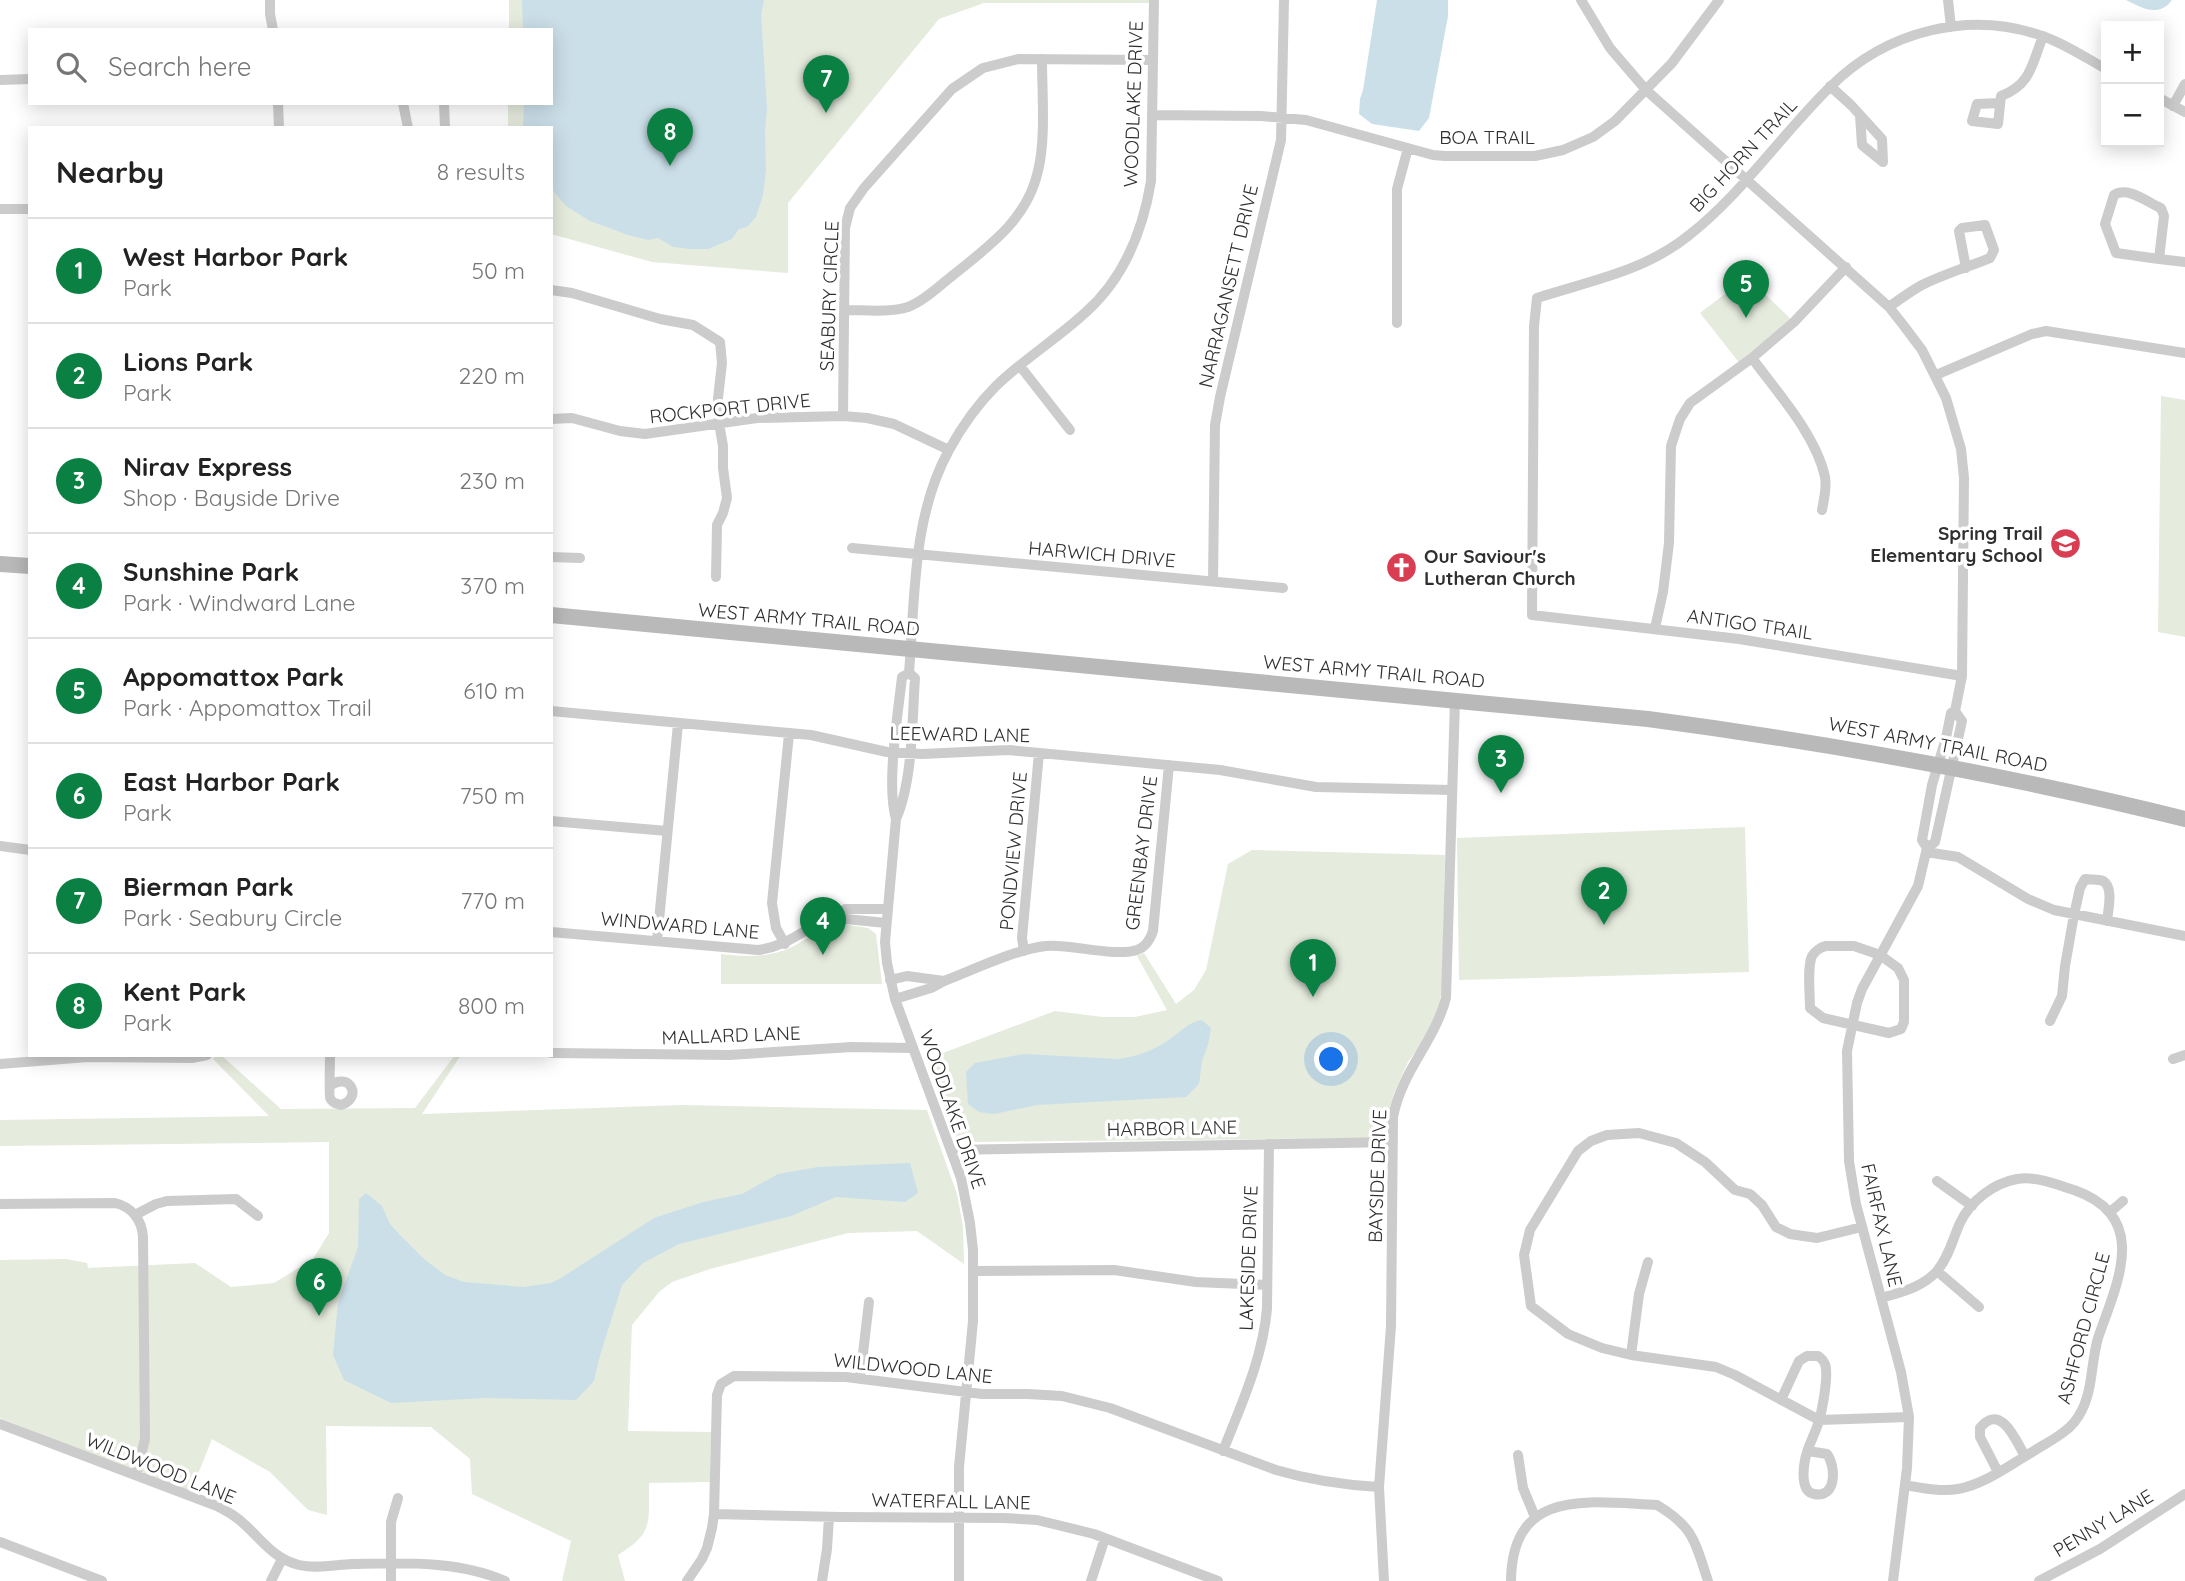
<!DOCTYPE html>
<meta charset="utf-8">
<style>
:root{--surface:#fff;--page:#f6f6f6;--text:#222;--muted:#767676;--line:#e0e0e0;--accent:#0b8043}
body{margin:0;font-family:Quicksand,sans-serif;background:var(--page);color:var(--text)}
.controls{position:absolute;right:21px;top:21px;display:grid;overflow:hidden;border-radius:0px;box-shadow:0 4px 18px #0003}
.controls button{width:63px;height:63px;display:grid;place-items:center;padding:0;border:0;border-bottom:2px solid var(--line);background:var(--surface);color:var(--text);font:35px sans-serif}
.you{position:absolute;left:1332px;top:1060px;width:24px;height:24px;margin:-18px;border:5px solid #fff;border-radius:50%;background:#1a73e8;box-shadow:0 0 0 10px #1a73e833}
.badge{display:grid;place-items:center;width:46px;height:46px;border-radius:50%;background:var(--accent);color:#fff;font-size:23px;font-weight:700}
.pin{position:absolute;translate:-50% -58px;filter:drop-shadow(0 2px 4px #0008)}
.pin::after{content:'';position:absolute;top:37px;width:24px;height:21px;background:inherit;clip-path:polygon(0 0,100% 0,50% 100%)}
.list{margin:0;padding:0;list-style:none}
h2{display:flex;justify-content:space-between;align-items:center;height:91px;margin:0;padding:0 28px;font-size:30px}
h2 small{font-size:23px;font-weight:400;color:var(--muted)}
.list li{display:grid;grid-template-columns:46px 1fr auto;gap:21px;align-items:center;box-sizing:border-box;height:105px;padding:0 28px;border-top:2px solid var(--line)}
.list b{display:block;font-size:26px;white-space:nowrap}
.list p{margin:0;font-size:23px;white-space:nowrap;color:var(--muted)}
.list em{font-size:23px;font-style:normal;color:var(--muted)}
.icon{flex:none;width:38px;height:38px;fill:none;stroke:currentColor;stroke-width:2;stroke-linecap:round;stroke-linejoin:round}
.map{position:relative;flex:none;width:2185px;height:1581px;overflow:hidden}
.search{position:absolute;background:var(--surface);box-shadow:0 4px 18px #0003;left:28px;top:28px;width:525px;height:77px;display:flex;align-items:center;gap:18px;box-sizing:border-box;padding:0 24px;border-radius:0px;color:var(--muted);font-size:26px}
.panel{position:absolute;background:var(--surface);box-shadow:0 4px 18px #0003;left:28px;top:126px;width:525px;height:931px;border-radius:0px}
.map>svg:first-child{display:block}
.green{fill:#e5ebdd}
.water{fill:#cbdfe9}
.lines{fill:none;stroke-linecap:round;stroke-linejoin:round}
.street{stroke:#ccc;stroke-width:10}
.secondary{stroke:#b9b9b9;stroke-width:16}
.labels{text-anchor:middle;stroke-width:7;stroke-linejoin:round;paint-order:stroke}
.street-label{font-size:19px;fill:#2f2f2f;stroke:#fff}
.poi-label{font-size:19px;font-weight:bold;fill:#2f2f2f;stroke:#fff;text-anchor:end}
</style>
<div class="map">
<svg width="2185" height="1581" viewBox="0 0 2185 1581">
<rect width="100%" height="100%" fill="#fff"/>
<path class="green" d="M509,0H1153L1154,3H984L939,19L788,203V273L652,262L551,234V128H508V103H551V30H509Z
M1747,277L1794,322L1741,365L1700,313Z
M2161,396L2185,400V637L2158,632Z
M1745,827L1749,972L1459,980L1457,838Z
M1252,850L1445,855L1442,989L1438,1011L1426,1037L1408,1062L1394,1093L1389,1112L1386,1135L1383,1138L964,1142L957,1140L927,1059L1055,1011L1103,1017H1135L1167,1010L1137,956L1144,953L1176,1004L1194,990L1206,970L1228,864Z
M842,924L868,928L876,934L882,984H721V954C746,957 769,958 792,947C810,938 822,925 842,924Z
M217,1055H221L281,1109L415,1108L455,1055H461L422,1114L681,1105L927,1110L957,1194L963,1226L964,1264L917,1231L848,1233L710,1269L672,1282L659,1292L632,1325L628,1431L711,1432L710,1482L649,1483C648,1523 655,1532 618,1555L625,1581H562L571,1541L472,1494L470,1459L431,1427L326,1426L327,1515L308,1510L270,1472L212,1439L190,1494L0,1418V1260L67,1259L87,1263L88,1268L195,1263L231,1287L274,1283L313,1259L329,1233V1142L0,1146V1120L269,1116L213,1059Z"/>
<path class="water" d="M522,0H764L761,15L767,108L765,131L766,170L763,195L756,217L747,227L739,229L732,239L708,249H690L673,247L658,238L648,240L628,235L590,221L566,206L551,188V128H523L524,103H551V30H523Z
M1377,0H1448V16L1429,118L1419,131L1372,124L1359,114L1360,99L1363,90Z
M2126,0H2172C2159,18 2142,8 2126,0Z
M1202,1020L1211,1028L1208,1045L1202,1061L1199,1084L1186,1097L1037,1105L994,1114L979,1112L968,1104L966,1072L975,1063L1024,1054L1118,1059C1136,1057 1155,1050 1170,1039C1182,1031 1188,1022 1202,1020Z
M910,1163L918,1193L905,1202L836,1197L791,1216L679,1244L643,1263L622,1285L599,1359L594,1381L576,1400L486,1398L391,1403L344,1380L333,1355L338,1303L358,1247L359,1199L366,1193L382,1206L390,1224L401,1236L424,1259L445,1275L464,1282L524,1287L551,1283L561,1278L654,1218L703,1202L742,1194L778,1174L818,1167Z"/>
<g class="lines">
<path class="street" d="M270,0V14L273,30
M1581,0L1610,48L1646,90L1889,307L1904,326L1922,350L1946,398L1961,449L1964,478L1962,676L1955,711L1951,713L1946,738L1932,785L1922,840L1927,848
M1948,0L1951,27
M0,80L30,79
M1830,86L1851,105L1882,139L1883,162
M2159,98L2185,112
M278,103L279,128
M403,103L408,128
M444,103L445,128
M2000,103L1977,104L1972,121L1998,124L2001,96C2031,85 2032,64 2043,36
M2173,106L2185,84
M1153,115L1261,116L1306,120L1433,155L1445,156H1535L1563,150L1593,137L1615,121L1672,63L1719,0
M1860,115L1862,145L1883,162
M0,209H30
M2159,259L2116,253L2105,224L2114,195C2128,186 2147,202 2161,208L2164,216L2159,259L2185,262
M551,290L572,293L660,319L693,325L720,342L722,363L718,398L719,423L723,446V468L727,498L723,513L717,525L716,577
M1889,307C1900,299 1911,291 1922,285C1944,274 1968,267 1990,258L1994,250L1985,225L1962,228L1959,231L1966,268
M844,310C864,310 889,313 908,307C924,301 939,286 952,276C989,246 1027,220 1038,171C1046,139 1042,93 1042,59
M1397,323V189L1408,148
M1752,358C1777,392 1816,435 1825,477C1827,487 1824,500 1822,510
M1020,366L1070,430
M1936,375L2032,334L2046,331L2185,353
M843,416L845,228L850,208L864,188L952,89L983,68L1018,59L1153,60
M551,419L572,418L620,431L645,434L757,418L843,416L867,418L894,424L949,450
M852,548L1283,588
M551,557L580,558
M1213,581L1215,425L1220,397L1281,140L1284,0
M1655,628L1663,592L1669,543L1671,446L1680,419L1690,403L1752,358L1794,322L1846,267
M1962,676L1739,639L1532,615L1534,326L1537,298C1589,281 1643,272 1688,236C1742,194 1781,135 1830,87C1886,31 1970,9 2045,37C2067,45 2086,58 2106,69
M551,711L811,735L887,752L922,754L1009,750L1220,770L1316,787L1452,790
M896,819C886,785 898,714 902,677L909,673
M551,821L667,831
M0,846L30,850
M1926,852L1958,857L2028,899L2054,910L2185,936
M840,915L846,919L886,923
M551,932L758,950C783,947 799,934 820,922C830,917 839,917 845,909H888
M657,941L678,724
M785,944L776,928L772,903L789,734
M1826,946H1854L1880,955L1898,968L1904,980V1022L1901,1029L1889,1033L1823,1018L1810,1008C1810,995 1807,967 1812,956C1815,951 1821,947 1826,946Z
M1024,951L1022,938L1039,753
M890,980L907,976L944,981
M895,999L931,988L944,981C973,970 1016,949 1046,946C1071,944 1115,957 1137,950C1146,947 1150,940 1153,931L1169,765
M2050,1021L2062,996L2065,966L2074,915L2080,888L2085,879C2091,880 2098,879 2103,881C2114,887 2108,910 2107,921
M551,1053L729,1055L852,1047L912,1048
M330,1055C330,1062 329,1096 330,1098C333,1104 336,1103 341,1105C363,1098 350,1072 331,1085
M2173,1059L2185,1055
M0,1064L88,1057L192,1058L207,1055
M951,1150L1393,1142
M1937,1181L1972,1206
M0,1204L115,1203C132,1207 142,1220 143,1237L145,1439L136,1475
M2110,1212L2123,1201
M135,1215L156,1204L167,1201L236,1199L258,1216
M1862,1227L1817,1238L1790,1234L1776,1227L1762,1205L1750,1194L1735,1190L1705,1162L1676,1143L1639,1133L1607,1135L1591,1141L1578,1151L1530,1230L1524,1255L1531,1306L1568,1334L1602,1348L1631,1355L1716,1367L1735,1375L1819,1420L1909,1417
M973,1271L1114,1270L1196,1282L1267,1285
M1937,1271L1979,1307
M1881,1298C1902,1292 1923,1287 1937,1271C1949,1257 1953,1238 1960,1223C1970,1201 1994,1183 2017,1179C2037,1176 2055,1184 2074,1190C2151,1217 2117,1283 2098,1338C2091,1362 2093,1388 2082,1410C2078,1418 2072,1426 2065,1431C2054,1440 2041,1446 2029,1454C2007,1467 1984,1484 1958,1489C1941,1492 1922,1488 1905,1485
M1631,1355L1639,1294L1648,1262
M860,1379L869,1302
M1781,1400L1799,1361L1807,1356H1818C1822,1359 1823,1359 1825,1364C1829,1375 1822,1412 1818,1424C1814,1436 1807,1448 1805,1460C1803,1470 1801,1492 1814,1494C1837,1499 1836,1466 1827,1454L1808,1451
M0,1424L217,1506C227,1511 236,1516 244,1524C262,1540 274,1559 299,1565C316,1569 334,1565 352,1564C402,1563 458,1560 505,1581
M1223,1451C1241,1405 1263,1358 1267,1308L1269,1144
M1518,1455L1523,1488L1535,1517
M1998,1472L1980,1437V1428C2001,1402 2016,1441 2025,1456
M714,1514L841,1517L1004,1518L1037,1520L1094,1534L1218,1581
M0,1542L102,1581
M271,1581L282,1559
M391,1581V1522L398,1498
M687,1581L702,1559L707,1548L712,1528L714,1514L717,1395L721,1384L734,1376L846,1377L982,1394H1028L1062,1396L1110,1408L1276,1470C1310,1480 1343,1485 1379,1487
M822,1581L827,1549L829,1517
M959,1581V1467L973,1321V1250L970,1223L961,1178L895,999L887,963L885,942L896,819C913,781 912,720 915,678L909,673C915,599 912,517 949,450C961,428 978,404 996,386C1024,359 1058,338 1086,312C1124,278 1143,230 1151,181L1154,0
M1091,1581L1105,1538
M1384,1581L1379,1487L1391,1326L1393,1117C1402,1070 1434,1043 1446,998L1455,700
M1511,1581C1512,1487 1588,1502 1657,1505C1694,1527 1695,1542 1708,1581
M1893,1581L1907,1468L1909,1417L1901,1372L1856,1204L1849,1161L1847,1051L1857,1003L1862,989L1918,886L1927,848L1935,842L1962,721L1955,711
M2039,1581L2100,1549L2185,1494"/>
<path class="secondary" d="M0,564L30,566
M551,615L1648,719C1829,743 2008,775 2185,819"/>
</g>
<defs>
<symbol id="school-disc" viewBox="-11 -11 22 22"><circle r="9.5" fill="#d93d51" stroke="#fff"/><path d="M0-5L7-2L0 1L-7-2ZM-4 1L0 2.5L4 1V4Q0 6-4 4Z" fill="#fff"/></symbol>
<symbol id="church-disc" viewBox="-11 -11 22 22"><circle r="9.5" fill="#d93d51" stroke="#fff"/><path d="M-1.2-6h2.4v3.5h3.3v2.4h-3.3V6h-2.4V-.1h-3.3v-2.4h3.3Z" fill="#fff"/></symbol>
</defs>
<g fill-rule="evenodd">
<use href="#school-disc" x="2048" y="526" width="35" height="35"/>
<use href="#church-disc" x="1384" y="550" width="35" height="35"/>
</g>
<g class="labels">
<g class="street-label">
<text transform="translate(1133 104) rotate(-88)" y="7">WOODLAKE DRIVE</text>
<text x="1487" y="144">BOA TRAIL</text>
<text transform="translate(1743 155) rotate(-47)" y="7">BIG HORN TRAIL</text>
<text transform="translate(1228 286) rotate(-77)" y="7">NARRAGANSETT DRIVE</text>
<text transform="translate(829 296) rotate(-88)" y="7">SEABURY CIRCLE</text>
<text transform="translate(730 408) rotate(-6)" y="7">ROCKPORT DRIVE</text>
<text transform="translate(1102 554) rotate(5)" y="7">HARWICH DRIVE</text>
<text transform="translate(809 619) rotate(5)" y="7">WEST ARMY TRAIL ROAD</text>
<text transform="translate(1750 624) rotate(8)" y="7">ANTIGO TRAIL</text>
<text transform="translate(1374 671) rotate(5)" y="7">WEST ARMY TRAIL ROAD</text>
<text transform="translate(960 734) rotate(1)" y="7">LEEWARD LANE</text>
<text transform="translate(1938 744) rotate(11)" y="7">WEST ARMY TRAIL ROAD</text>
<text transform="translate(1013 851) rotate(-85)" y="7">PONDVIEW DRIVE</text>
<text transform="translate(1141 853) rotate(-83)" y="7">GREENBAY DRIVE</text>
<text transform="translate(680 925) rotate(5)" y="7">WINDWARD LANE</text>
<text transform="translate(731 1035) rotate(-2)" y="7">MALLARD LANE</text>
<text transform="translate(953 1109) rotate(71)" y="7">WOODLAKE DRIVE</text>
<text transform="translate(1172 1128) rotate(-1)" y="7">HARBOR LANE</text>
<text transform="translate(1377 1176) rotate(-88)" y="7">BAYSIDE DRIVE</text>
<text transform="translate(1882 1225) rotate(77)" y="7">FAIRFAX LANE</text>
<text transform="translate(1248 1258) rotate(-88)" y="7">LAKESIDE DRIVE</text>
<text transform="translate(2083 1328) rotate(-75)" y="7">ASHFORD CIRCLE</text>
<text transform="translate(913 1368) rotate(6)" y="7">WILDWOOD LANE</text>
<text transform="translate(161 1468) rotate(22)" y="7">WILDWOOD LANE</text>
<text transform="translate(951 1501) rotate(1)" y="7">WATERFALL LANE</text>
<text transform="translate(2103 1523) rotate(-31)" y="7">PENNY LANE</text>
</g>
<g class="poi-label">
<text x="2043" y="540">Spring Trail<tspan x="2043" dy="22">Elementary School</tspan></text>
<text x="1424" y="563" text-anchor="start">Our Saviour's<tspan x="1424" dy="22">Lutheran Church</tspan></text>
</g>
</g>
</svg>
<div class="controls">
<button>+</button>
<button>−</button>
</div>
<div class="you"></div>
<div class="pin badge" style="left:1313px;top:997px">1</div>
<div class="pin badge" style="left:1604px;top:925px">2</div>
<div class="pin badge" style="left:1501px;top:793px">3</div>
<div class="pin badge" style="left:823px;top:955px">4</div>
<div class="pin badge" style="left:1746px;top:318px">5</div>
<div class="pin badge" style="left:319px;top:1316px">6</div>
<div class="pin badge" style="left:826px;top:113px">7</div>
<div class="pin badge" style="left:670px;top:166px">8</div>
<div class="search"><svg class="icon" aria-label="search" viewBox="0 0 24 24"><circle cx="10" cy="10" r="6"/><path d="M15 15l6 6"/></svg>Search here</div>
<section class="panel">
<h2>Nearby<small>8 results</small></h2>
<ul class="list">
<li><span class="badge">1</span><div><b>West Harbor Park</b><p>Park</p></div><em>50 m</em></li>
<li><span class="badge">2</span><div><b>Lions Park</b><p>Park</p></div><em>220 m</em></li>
<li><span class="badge">3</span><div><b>Nirav Express</b><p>Shop · Bayside Drive</p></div><em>230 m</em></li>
<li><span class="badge">4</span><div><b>Sunshine Park</b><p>Park · Windward Lane</p></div><em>370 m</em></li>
<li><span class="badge">5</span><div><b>Appomattox Park</b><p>Park · Appomattox Trail</p></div><em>610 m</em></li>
<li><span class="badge">6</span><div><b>East Harbor Park</b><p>Park</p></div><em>750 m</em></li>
<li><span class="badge">7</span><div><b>Bierman Park</b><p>Park · Seabury Circle</p></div><em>770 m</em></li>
<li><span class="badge">8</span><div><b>Kent Park</b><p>Park</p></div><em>800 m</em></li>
</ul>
</section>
</div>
